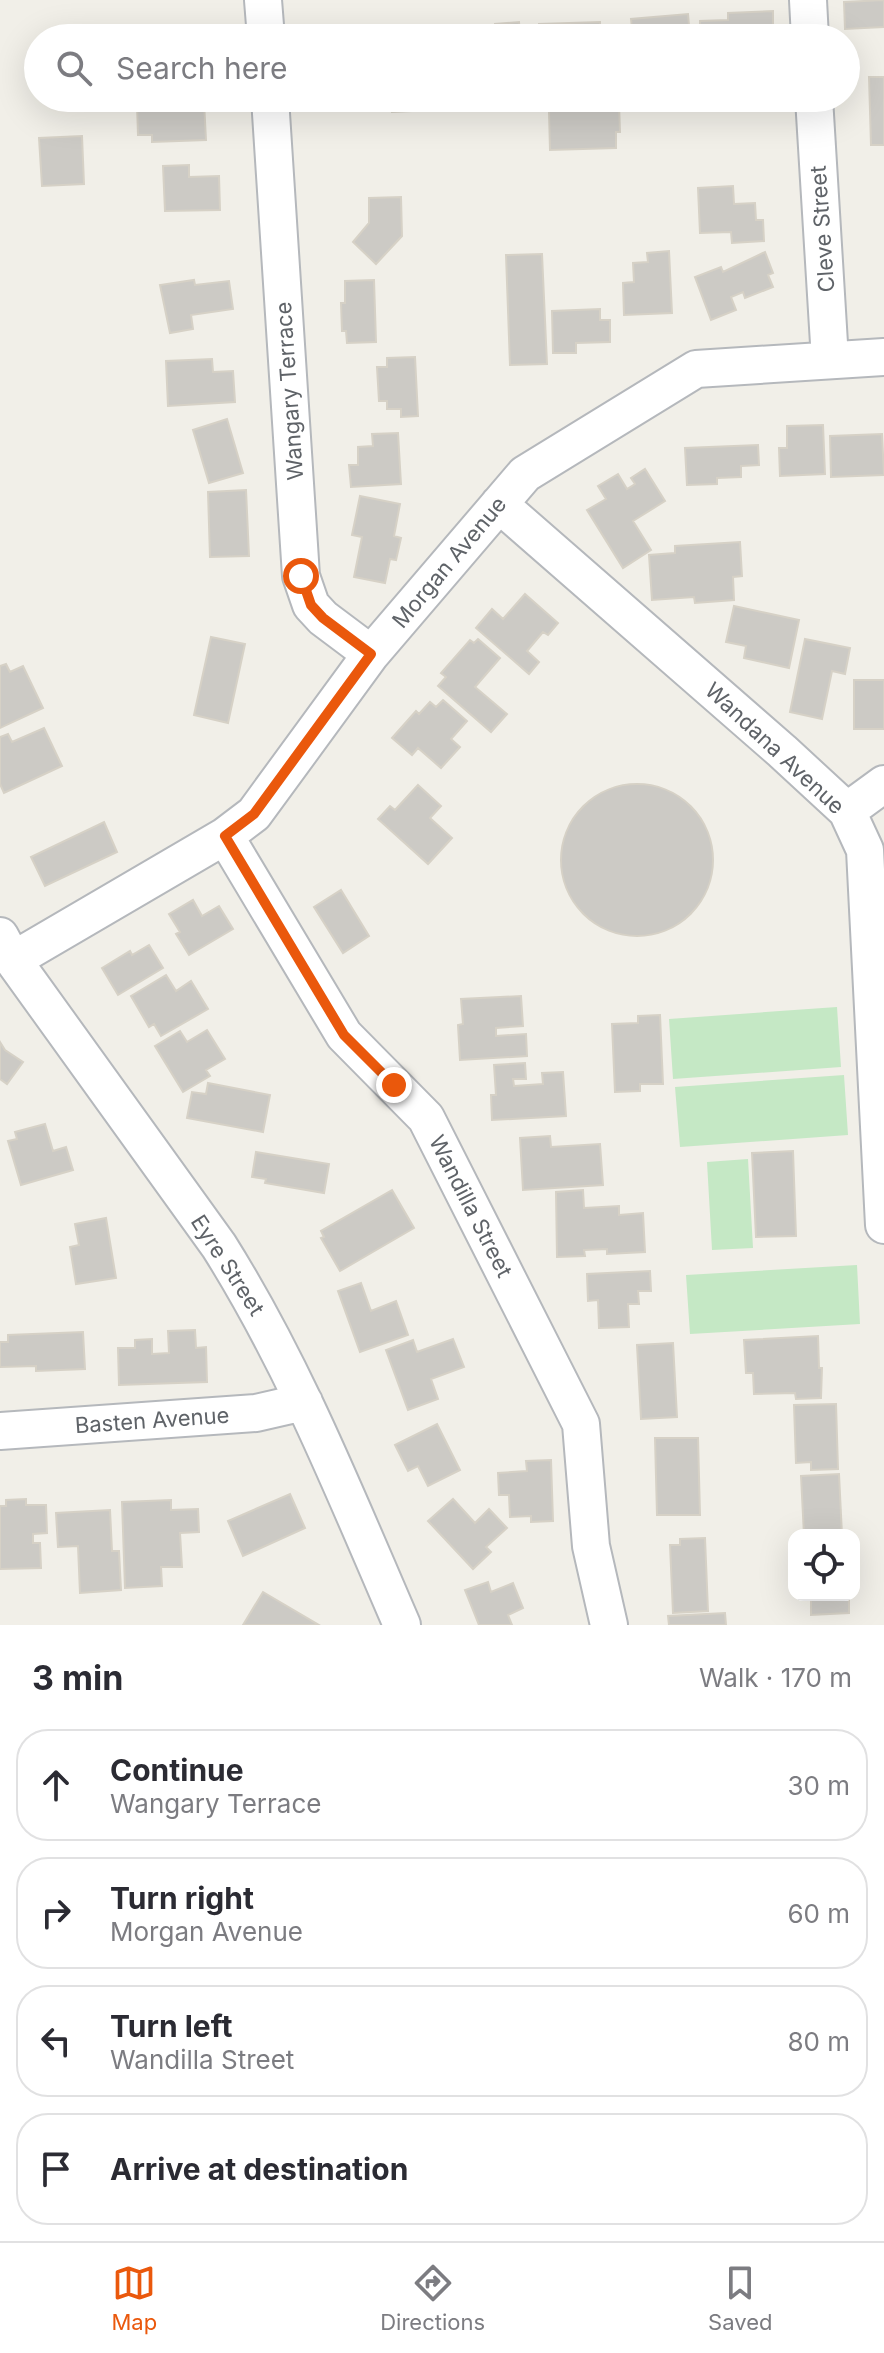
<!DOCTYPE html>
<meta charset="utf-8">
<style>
:root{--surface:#fff;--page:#f2f2f3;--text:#2b2b33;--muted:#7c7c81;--line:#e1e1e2;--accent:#ea580c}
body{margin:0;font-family:Inter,sans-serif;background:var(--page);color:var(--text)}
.controls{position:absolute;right:24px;bottom:24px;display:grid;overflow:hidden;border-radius:16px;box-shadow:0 8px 32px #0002}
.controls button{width:72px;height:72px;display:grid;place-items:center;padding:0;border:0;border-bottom:2px solid var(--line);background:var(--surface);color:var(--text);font:40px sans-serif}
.stop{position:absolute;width:24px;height:24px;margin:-18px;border:6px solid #ea580c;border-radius:50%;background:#fff}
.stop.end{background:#ea580c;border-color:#fff;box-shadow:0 2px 8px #0008}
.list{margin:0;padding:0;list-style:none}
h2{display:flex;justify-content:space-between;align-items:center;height:104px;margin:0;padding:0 32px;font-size:34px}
h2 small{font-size:26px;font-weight:400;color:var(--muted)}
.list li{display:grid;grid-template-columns:52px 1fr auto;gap:24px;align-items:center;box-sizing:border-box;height:112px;margin:0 16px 16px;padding:0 16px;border:2px solid var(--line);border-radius:32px}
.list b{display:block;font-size:30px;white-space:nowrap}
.list p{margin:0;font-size:26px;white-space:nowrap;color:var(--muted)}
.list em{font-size:26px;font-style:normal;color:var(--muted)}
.icon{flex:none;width:44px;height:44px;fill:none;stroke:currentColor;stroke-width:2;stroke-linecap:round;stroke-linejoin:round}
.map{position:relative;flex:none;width:884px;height:1625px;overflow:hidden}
.search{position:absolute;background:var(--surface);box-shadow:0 8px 32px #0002;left:24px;right:24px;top:24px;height:88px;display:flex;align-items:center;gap:20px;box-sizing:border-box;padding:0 28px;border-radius:44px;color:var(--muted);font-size:30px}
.sheet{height:616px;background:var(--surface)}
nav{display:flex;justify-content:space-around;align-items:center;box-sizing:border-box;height:112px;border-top:2px solid var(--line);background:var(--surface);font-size:22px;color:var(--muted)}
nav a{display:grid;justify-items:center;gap:4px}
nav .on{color:var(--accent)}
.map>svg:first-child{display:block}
.green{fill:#c5e8c5}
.building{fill:#cccac5;stroke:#d6d1c6;stroke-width:2}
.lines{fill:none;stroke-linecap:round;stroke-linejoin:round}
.minor-casing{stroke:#b5b8bc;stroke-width:40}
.minor{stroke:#fff;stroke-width:36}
.route{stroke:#ea580c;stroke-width:10}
.labels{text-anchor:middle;stroke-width:6;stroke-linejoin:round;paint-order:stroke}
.street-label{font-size:22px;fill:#5f6368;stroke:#fff}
</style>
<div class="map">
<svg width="884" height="1625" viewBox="0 0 884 1625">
<rect width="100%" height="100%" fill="#f1efe8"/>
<path class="green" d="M837,1007L841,1067L673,1079L669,1019Z
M844,1075L848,1135L680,1147L675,1087Z
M748,1159L753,1248L712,1250L707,1162Z
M857,1265L860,1324L690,1334L686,1275Z"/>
<path class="building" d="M884,0V27L845,29L844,2Z
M773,11V38H700V21L728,20V13Z
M688,14L690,37L633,38L631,19Z
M519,22L520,34H528V38H495V24Z
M600,22V38H539V24Z
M331,27L375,33L374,38H330Z
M456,27V38H387V31Z
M869,77H884V145H871Z
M391,98H431L432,110L392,112Z
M204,102L206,140L152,142V135H138L137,104Z
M619,103L620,132H616V148L550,150L549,111L570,110V104Z
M82,136L84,184L42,186L39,138Z
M189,165V177L219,176L220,210L165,211L163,166Z
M733,186L734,204L755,203L756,220H763L764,241L732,243L731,232L700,233L698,188Z
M401,197L402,236L376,264L353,242L369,223V198Z
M669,251L672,313L624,315L623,283L634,282L633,263L648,262L647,253Z
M765,252L773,273L768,275L773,287L745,298L743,292L731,297L736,310L711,320L695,277L721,267L723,272Z
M542,254L547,364L510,365L506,255Z
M194,280L195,285L229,281L233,309L191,315L193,329L170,333L160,285Z
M374,280L376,342L347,343L346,331H342L341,303H345V281Z
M600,309V320H610V342L576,343V353H553L552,311Z
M415,357L418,416L401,417V409H387V401H379L377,367H387V358Z
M212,359L213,372L233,371L235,402L168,406L166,361Z
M227,419L243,473L209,483L193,430Z
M823,425L825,474L780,476L779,448H787V426Z
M398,433L401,484L351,487L349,465H358V447L373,446L372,434Z
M882,434L884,475L831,477L830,436Z
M758,445L759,465L741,466V477L717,478V484L687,485L685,448Z
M645,469L665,501L633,521L651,550L623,568L587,510L606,499L598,486L618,474L627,489L635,484L631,478Z
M246,490L249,556L210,557L208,492Z
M360,496L400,504L394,536L401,538L396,560L390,559L385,583L354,577L362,537L352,535Z
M740,542L742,576L733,577L734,600L695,603L694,597L652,600L649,555L675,553V546Z
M525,594L558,623L548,635L543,632L527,651L539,662L529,674L476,628L492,609L503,619Z
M734,606L799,620L789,668L744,658L746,646L726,642Z
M211,637L245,644L228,723L194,715Z
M478,639L500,658L475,687L507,714L491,732L438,686L446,677L441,673L470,640L474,643Z
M805,639L850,648L845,674L832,671L822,719L790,712Z
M6,664L10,672L23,666L43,708L0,728V666Z
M854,680H884V729H854Z
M443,700L467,721L451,739L460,747L441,768L418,748L412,755L392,738L416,711L419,714L430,702L436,707Z
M44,728L62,766L4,793L0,784V737L8,734L12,742Z
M561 860a76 76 0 1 1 152 0a76 76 0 1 1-152 0Z
M418,785L441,806L430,818L452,838L428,864L378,819L390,806L395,810Z
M104,822L117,852L45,886L31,857Z
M341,890L369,936L343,953L314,907Z
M193,900L202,916L219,906L233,929L189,955L176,934L180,932L169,914Z
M149,945L163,968L118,995L102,968L130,951L132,955Z
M166,975L176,991L191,981L208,1009L161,1036L154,1024L149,1027L131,996Z
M521,996L523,1026L496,1028V1036L526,1034L527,1056L460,1060L458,1025L463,1024L461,999Z
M660,1015L663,1084H640V1091L615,1092L612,1024L638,1023V1016Z
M207,1030L225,1059L206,1070L210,1076L183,1092L155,1046L180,1031L187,1042Z
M0,1042L5,1050L23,1062L7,1084L0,1079Z
M525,1063L526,1079H513L514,1086L543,1084L542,1073L563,1072L566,1116L492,1120L491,1095H496L494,1065Z
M208,1083L270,1095L263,1132L187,1118L192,1092L206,1094Z
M45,1124L53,1151L66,1147L73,1170L21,1185L8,1141L17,1139L15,1132Z
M550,1136L551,1147L600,1144L603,1185L523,1190L520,1138Z
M793,1151L796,1236L756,1237L752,1153Z
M256,1152L329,1164L324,1193L265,1183L266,1179L252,1177Z
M392,1190L414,1228L340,1271L321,1238L324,1237L321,1231Z
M583,1190L584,1208L619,1206V1215L643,1213L645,1252L607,1254V1249L584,1250L585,1256L557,1257L556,1192Z
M106,1218L116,1278L76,1284L70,1247L79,1245L75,1224Z
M650,1271L651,1291H638L639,1304H628L629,1327L599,1328L598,1300L588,1301L587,1274Z
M361,1283L371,1311L396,1301L408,1335L360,1352L338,1291Z
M195,1330L196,1348L206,1347L207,1382L119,1385L118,1348H135V1340L152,1339V1354L169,1353L168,1331Z
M83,1332L85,1369L36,1371V1366L0,1367V1342H8V1335Z
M818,1336L819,1368H822L821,1398L796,1399L795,1393L754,1394L753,1373H746L744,1340Z
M453,1339L464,1367L431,1379L438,1399L408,1410L386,1350L413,1340L417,1352Z
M673,1343L677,1417L641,1419L637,1345Z
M836,1404L838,1469L811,1470V1462L796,1463L794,1405Z
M437,1424L460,1470L428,1486L418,1466L408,1471L395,1445Z
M655,1438H698L700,1515H657Z
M551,1460L553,1521L531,1522V1516L510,1517L509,1495H499L498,1473L527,1471L526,1461Z
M839,1474L842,1535H804L801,1476Z
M290,1494L305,1528L243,1556L228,1521Z
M26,1499V1505H46L47,1533L33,1534V1543H40L41,1568L0,1569V1506H6V1500Z
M453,1499L475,1523L489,1509L507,1528L486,1547L491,1552L473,1569L428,1521Z
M171,1500V1510L198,1509L199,1532L180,1533L182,1567H161L162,1586L125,1588L122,1502Z
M110,1510L112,1551H119L121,1590L80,1593L78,1546L58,1547L56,1513Z
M705,1538L708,1611L673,1613L670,1545H680V1539Z
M488,1582L491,1592L513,1583L523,1608L508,1615L512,1625H479L465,1590Z
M263,1592L319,1625H243Z
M811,1595H849V1613L811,1615Z
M725,1613L726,1625H669L668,1616Z"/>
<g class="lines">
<defs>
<path id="minor" d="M263,0L266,38
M808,0L810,38
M270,98L301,576L311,605L323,618L371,654
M814,98L830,360
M499,504L782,751L847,811L865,850L884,1225
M847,811L884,784
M225,836L344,1035L426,1118L581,1424L591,1546L609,1625
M0,936L13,960L219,1246C294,1365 346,1496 402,1625
M13,960L225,836L254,814L371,654L525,474L696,369L884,357
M0,1431L256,1413L304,1402"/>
</defs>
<use href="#minor" class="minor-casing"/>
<use href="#minor" class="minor"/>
</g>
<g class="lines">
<path class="route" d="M301,576L311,605L323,618L371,654L254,814L225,836L344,1035L394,1085"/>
</g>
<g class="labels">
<g class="street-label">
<text transform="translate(822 229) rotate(-94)" y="8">Cleve Street</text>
<text transform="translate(289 391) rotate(-94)" y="8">Wangary Terrace</text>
<text transform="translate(449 562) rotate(-50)" y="8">Morgan Avenue</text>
<text transform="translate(775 748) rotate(43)" y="8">Wandana Avenue</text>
<text transform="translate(471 1206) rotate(63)" y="8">Wandilla Street</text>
<text transform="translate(228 1265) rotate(57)" y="8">Eyre Street</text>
<text transform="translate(152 1420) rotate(-4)" y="8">Basten Avenue</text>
</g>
</g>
</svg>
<div class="controls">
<button><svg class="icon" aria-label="locate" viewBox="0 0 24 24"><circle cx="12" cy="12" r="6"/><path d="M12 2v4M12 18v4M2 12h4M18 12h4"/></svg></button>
</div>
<div class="stop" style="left:301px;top:576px"></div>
<div class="stop end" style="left:394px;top:1085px"></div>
<div class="search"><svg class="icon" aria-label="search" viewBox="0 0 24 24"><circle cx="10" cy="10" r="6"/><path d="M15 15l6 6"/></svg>Search here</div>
</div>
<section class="sheet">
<h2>3 min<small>Walk · 170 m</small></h2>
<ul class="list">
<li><svg class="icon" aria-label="ahead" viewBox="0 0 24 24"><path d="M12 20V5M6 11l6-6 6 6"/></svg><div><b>Continue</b><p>Wangary Terrace</p></div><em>30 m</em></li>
<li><svg class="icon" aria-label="right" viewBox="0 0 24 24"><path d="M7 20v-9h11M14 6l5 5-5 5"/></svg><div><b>Turn right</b><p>Morgan Avenue</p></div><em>60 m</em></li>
<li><svg class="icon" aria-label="left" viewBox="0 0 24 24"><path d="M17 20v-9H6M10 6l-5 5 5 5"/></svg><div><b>Turn left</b><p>Wandilla Street</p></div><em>80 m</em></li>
<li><svg class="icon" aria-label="arrive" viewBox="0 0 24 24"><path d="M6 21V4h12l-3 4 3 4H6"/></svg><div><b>Arrive at destination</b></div></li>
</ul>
</section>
<nav>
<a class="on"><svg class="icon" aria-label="map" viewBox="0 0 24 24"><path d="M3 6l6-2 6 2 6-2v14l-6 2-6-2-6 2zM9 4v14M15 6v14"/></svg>Map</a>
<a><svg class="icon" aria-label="directions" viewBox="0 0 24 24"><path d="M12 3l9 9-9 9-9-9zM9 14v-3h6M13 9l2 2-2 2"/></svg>Directions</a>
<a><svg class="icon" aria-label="saved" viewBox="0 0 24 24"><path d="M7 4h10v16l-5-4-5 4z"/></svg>Saved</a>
</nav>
